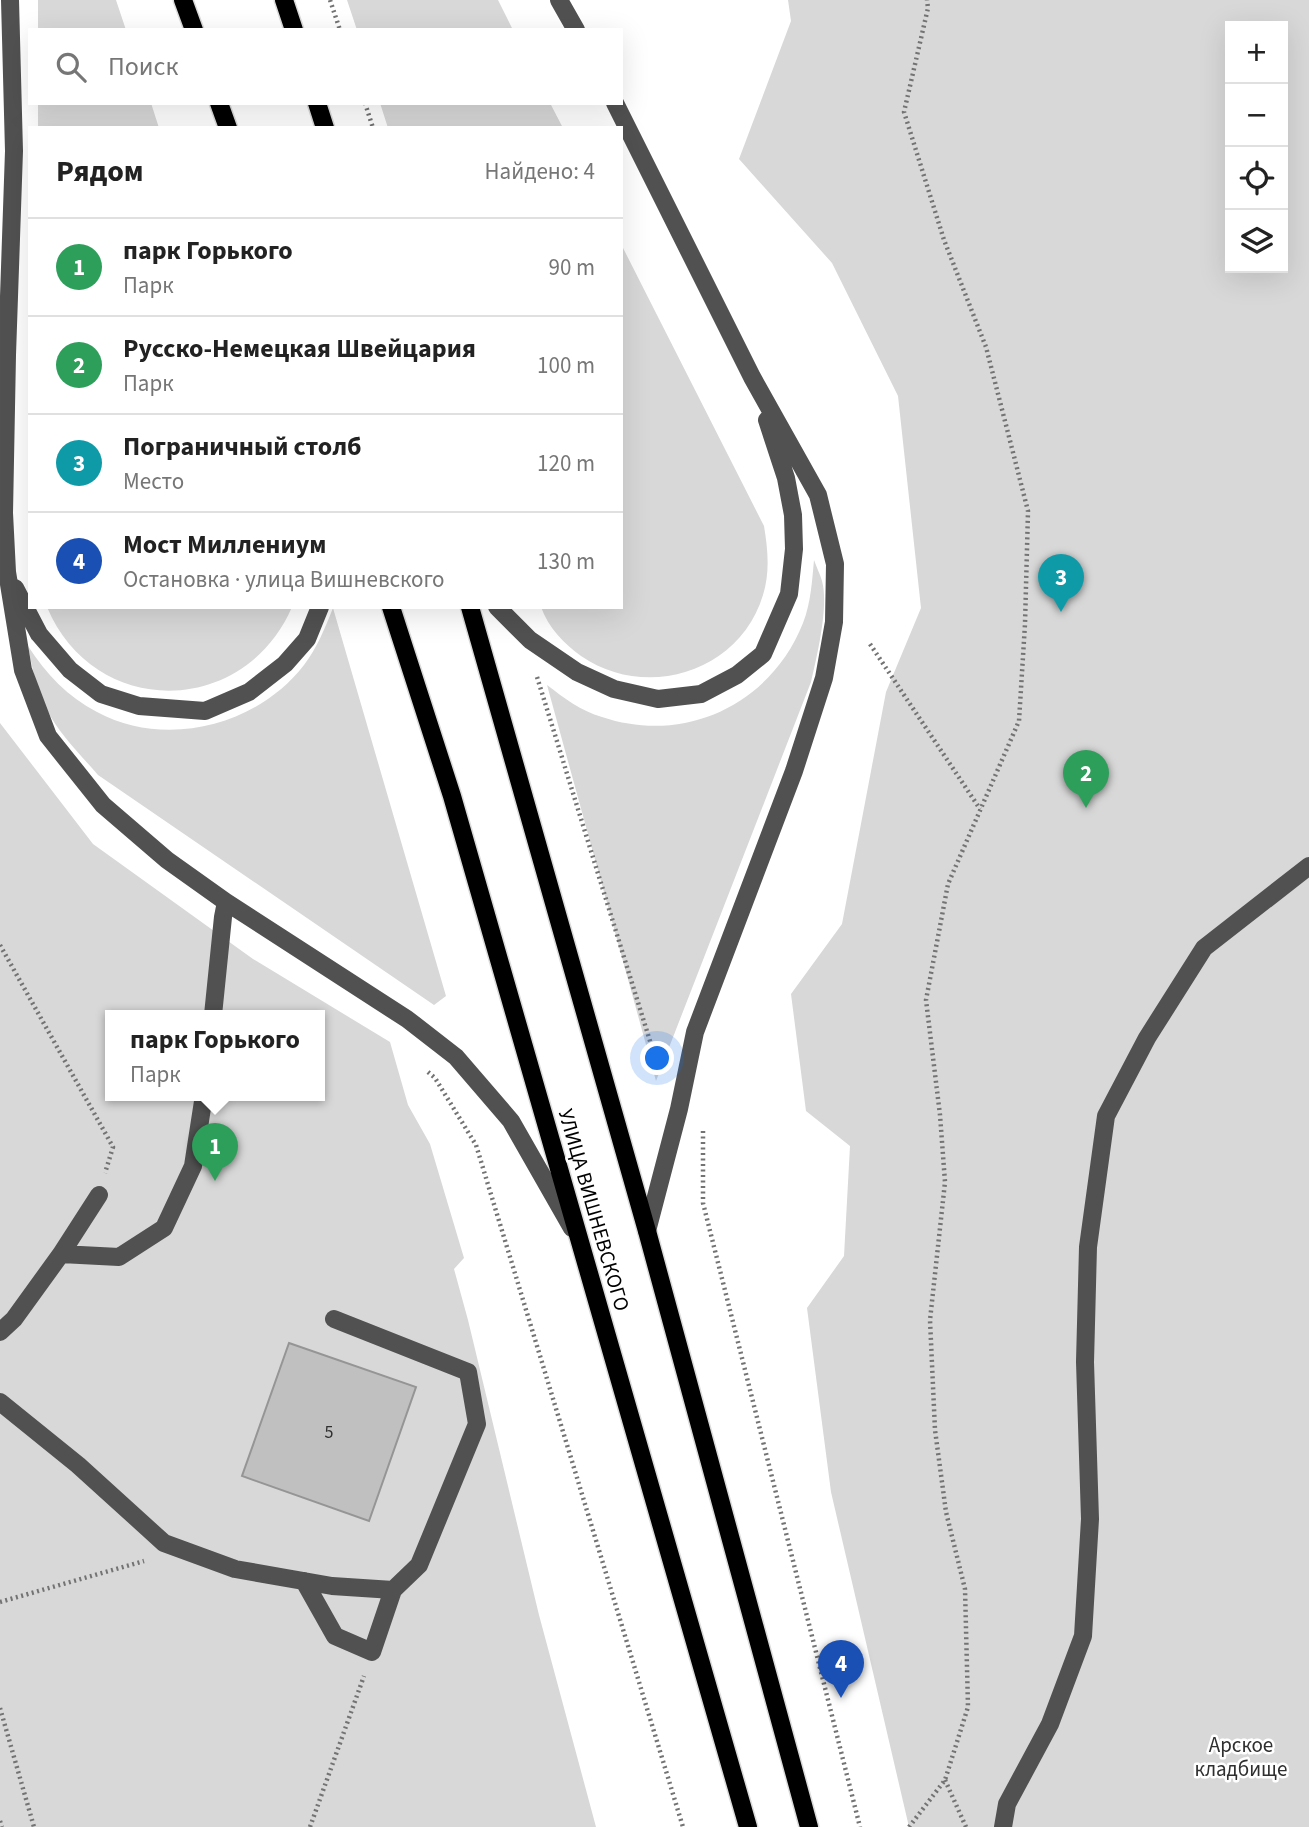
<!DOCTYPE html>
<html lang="ru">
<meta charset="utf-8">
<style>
:root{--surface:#fff;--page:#f2f2f2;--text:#222;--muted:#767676;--line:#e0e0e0;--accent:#000}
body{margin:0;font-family:"Source Sans 3",sans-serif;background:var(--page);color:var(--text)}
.controls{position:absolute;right:21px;top:21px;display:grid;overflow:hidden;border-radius:0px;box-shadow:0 7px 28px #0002}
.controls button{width:63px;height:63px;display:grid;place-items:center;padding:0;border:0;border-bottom:2px solid var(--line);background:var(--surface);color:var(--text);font:35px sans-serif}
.you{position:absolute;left:658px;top:1059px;width:24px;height:24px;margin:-18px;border:5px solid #fff;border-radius:50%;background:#1a73e8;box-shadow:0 0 0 10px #1a73e833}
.badge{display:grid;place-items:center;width:46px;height:46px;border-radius:50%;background:var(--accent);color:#fff;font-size:23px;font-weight:700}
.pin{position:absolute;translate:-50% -58px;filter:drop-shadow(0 2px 4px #0008)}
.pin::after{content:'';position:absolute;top:37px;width:24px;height:21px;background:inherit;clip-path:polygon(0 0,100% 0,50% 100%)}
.popup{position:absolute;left:105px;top:1010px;width:220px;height:91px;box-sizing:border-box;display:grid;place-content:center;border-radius:0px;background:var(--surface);filter:drop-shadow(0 2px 5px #0005);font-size:23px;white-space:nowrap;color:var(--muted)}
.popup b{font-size:26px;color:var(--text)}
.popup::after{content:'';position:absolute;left:50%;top:100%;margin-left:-14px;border:14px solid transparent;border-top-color:var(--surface)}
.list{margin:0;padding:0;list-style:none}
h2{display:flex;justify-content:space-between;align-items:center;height:91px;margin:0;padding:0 28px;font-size:30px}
h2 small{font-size:23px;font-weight:400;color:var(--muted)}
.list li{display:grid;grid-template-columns:46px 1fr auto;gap:21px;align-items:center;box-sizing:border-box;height:98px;padding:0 28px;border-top:2px solid var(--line)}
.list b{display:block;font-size:26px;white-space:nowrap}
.list p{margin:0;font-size:23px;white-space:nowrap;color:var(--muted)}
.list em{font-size:23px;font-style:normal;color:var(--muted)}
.icon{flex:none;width:38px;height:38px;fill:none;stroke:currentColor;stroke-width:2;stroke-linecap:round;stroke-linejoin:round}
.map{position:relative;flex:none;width:1309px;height:1827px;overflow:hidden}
.search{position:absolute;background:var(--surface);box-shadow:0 7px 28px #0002;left:28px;top:28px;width:595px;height:77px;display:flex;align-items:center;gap:18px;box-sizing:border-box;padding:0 24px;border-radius:0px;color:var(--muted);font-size:26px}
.panel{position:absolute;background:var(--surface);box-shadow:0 7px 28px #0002;left:28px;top:126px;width:595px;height:483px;border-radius:0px}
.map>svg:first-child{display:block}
.green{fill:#d8d8d8;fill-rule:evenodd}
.building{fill:#c0c0c0;stroke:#959595;stroke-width:2}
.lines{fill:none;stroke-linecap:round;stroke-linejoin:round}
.major-casing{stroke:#dbdbdb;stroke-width:21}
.path{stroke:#737373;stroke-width:4.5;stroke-dasharray:2 3.5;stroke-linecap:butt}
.minor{stroke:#515151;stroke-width:18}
.major{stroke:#000;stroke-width:18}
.labels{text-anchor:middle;stroke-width:5;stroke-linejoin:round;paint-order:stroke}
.number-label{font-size:18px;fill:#303030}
.street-label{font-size:21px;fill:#000;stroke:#fff}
.park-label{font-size:21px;fill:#2f2f2f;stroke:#fff}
</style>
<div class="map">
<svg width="1309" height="1827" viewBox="0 0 1309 1827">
<rect width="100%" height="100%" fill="#fff"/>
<path class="green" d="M38,0H116L126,30H38Z
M347,0H498L513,30H357Z
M788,0H1309V1827H909L831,1492L807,1308L844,1256L850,1146L806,1111L791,994L842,924L886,692L921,608L898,396L832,263L739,159L791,21ZM1230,26H1283V268H1230Z
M38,103H151L159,128H38Z
M380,103H550L563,128H388Z
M621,244L764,526C768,550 770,572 763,595C740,672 646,701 581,656C564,644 548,627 541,607H621Z
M814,560C816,566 820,574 822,581C829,606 817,656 811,682L656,1081L547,685C564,698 581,711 602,717C685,745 771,704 803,623C811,602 812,581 814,560Z
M47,607H292C244,718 94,719 47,607Z
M333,608L446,996L434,1005L98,775C81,755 59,734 47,710C37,690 32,668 28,646C46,674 68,697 97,712C166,749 257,726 304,665C317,648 325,628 333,608Z
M0,723L93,844L253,959L390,1042L408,1105L430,1144L464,1258L454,1269L468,1320L539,1615L596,1827H0ZM110,1015H320V1095H110Z"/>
<path class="building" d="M289,1343L416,1387L369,1521L242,1476Z"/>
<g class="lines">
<defs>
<path id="major" d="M183,0L194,30
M284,0L294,30
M219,103L228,128
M317,103L325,128
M391,607L452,796L748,1827
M470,607L647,1231L809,1827"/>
</defs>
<use href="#major" class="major-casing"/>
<path class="path" d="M330,0L340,30
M365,103L373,128
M870,644L980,809
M537,677L659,1070
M0,945L113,1147L105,1173
M428,1072L435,1078L476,1145L683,1827
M703,1131V1203L860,1827
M0,1602L144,1561
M0,1708L34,1827
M945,1780L966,1827
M0,1821L2,1827
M310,1827L364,1676
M909,1827L945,1780L968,1707L965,1589L946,1512L935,1430L930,1320L945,1182L940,1115L926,1000L948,884L1019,721L1025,624L1028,511L986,347L944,240L904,112L928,8L927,0"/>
<path class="minor" d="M10,0L14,151L7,355L4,513L7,572L23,670L48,736L103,805L167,860L226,902L407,1019L456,1057L511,1121L572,1228
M559,0L576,30
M615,103L752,377L818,495L835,564L834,622L824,678L794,771L695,1032L679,1109L647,1231
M15,588L39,634L70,670L101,694L139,706L205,711L249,692L285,664L307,639L320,607
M497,607L530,640L577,672L614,689L658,699L701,694L737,675L763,654L789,594L794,549L793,515L786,478L767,420
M213,1015L223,917L226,902
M61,1254L99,1195
M0,1332L14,1319L61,1254L119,1257L164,1228L193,1166L204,1095
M0,1402L78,1465L164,1543L235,1569L332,1586L393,1590L419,1565L477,1424L468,1372L334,1319
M304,1581L335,1636L372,1652L393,1590
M1003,1827L1007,1804L1050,1724L1083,1636L1090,1519L1085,1362L1088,1247L1106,1116L1147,1038L1204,948L1309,866"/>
<use href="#major" class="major"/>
</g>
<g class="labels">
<g class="number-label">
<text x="329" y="1438">5</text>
</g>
<g class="street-label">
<text transform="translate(594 1210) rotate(74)" y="7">УЛИЦА ВИШНЕВСКОГО</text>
</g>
<g class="park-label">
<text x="1241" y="1752">Арское<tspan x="1241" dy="24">кладбище</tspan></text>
</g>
</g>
</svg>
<div class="controls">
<button>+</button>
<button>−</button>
<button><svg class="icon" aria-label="locate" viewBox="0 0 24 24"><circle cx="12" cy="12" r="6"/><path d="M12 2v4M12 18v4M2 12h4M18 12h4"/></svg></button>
<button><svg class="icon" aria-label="layers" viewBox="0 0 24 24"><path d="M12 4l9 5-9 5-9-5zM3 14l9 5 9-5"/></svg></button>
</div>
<div class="you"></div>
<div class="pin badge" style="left:215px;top:1181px;background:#2e9e5b">1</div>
<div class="popup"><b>парк Горького</b>Парк</div>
<div class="pin badge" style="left:1086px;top:808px;background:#2e9e5b">2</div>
<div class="pin badge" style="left:1061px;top:612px;background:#0f9aa8">3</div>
<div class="pin badge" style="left:841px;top:1698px;background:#1a4fb4">4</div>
<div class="search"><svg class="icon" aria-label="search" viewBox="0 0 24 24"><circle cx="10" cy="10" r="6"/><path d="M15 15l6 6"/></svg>Поиск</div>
<section class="panel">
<h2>Рядом<small>Найдено: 4</small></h2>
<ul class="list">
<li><span class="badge" style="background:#2e9e5b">1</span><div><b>парк Горького</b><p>Парк</p></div><em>90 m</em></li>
<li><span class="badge" style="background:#2e9e5b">2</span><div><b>Русско-Немецкая Швейцария</b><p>Парк</p></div><em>100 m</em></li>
<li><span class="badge" style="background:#0f9aa8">3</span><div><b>Пограничный столб</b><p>Место</p></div><em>120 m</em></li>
<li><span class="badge" style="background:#1a4fb4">4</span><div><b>Мост Миллениум</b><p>Остановка · улица Вишневского</p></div><em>130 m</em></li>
</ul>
</section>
</div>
